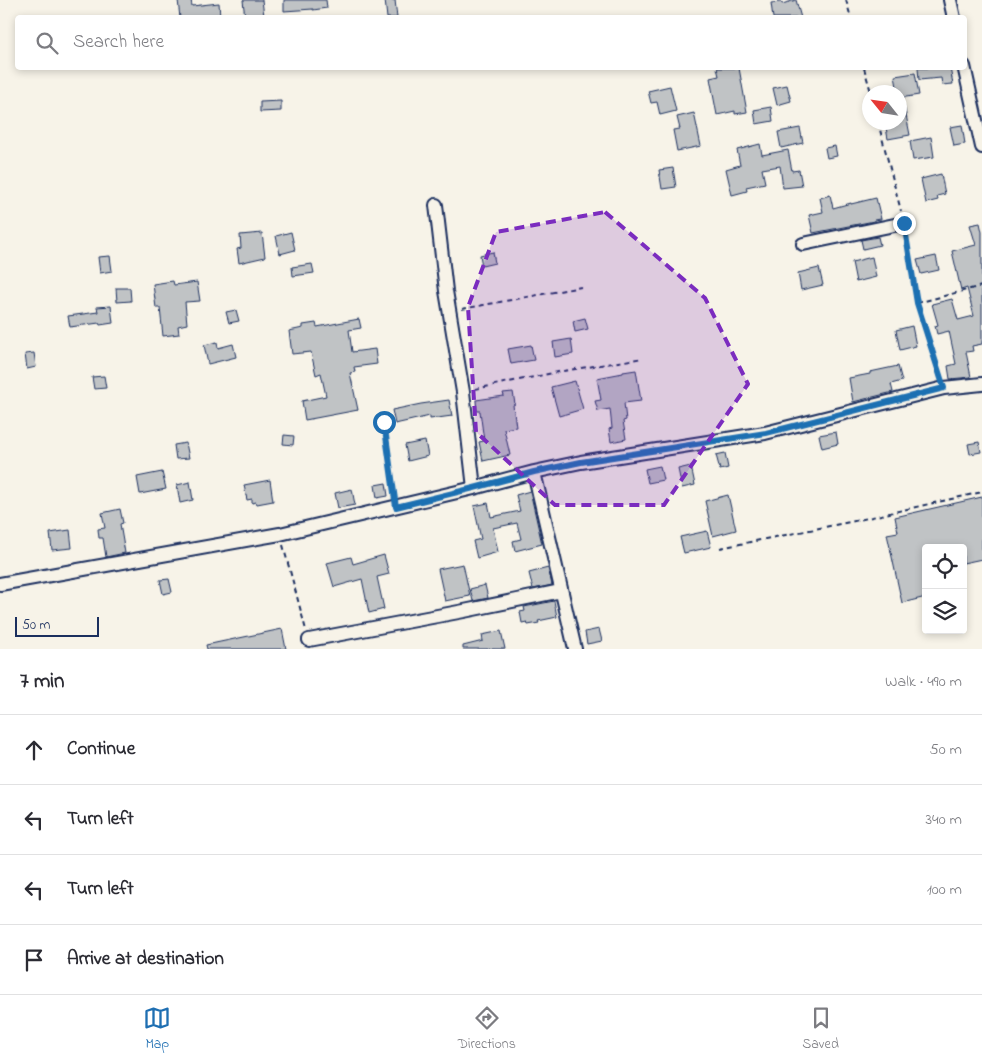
<!DOCTYPE html>
<meta charset="utf-8">
<style>
:root{--surface:#fff;--page:#f7f7f7;--text:#2b2b33;--muted:#7c7c81;--line:#e1e1e2;--accent:#1f6fb2}
body{margin:0;font-family:"Indie Flower",sans-serif;background:var(--page);color:var(--text)}
.controls{position:absolute;right:15px;bottom:15px;display:grid;overflow:hidden;border-radius:5px;box-shadow:0 2px 8px #0003}
.controls button{width:45px;height:45px;display:grid;place-items:center;padding:0;border:0;border-bottom:1px solid var(--line);background:var(--surface);color:var(--text);font:25px sans-serif}
.compass{position:absolute;left:862px;top:85px;width:45px;height:45px;border-radius:50%;background:var(--surface);box-shadow:0 2px 8px #0003;rotate:300deg}
.scale{position:absolute;left:15px;bottom:12px;width:84px;box-sizing:border-box;padding-left:5px;border:2px solid #1b2f5e;border-top:0;font-size:14px;line-height:18px;white-space:nowrap;color:#1b2f5e;-webkit-text-stroke:4px #f7f3e8;paint-order:stroke}
.stop{position:absolute;width:15px;height:15px;margin:-11px;border:4px solid #1f6fb2;border-radius:50%;background:#fff}
.stop.end{background:#1f6fb2;border-color:#fff;box-shadow:0 1px 5px #0008}
.list{margin:0;padding:0;list-style:none}
h2{display:flex;justify-content:space-between;align-items:center;height:65px;margin:0;padding:0 20px;font-size:21px}
h2 small{font-size:16px;font-weight:400;color:var(--muted)}
.list li{display:grid;grid-template-columns:32px 1fr auto;gap:15px;align-items:center;box-sizing:border-box;height:70px;padding:0 20px;border-top:1px solid var(--line)}
.list b{display:block;font-size:19px;white-space:nowrap}
.list em{font-size:16px;font-style:normal;color:var(--muted)}
.icon{flex:none;width:28px;height:28px;fill:none;stroke:currentColor;stroke-width:2;stroke-linecap:round;stroke-linejoin:round}
.map{position:relative;flex:none;width:982px;height:649px;overflow:hidden}
.search{position:absolute;background:var(--surface);box-shadow:0 2px 8px #0003;left:15px;right:15px;top:15px;height:55px;display:flex;align-items:center;gap:12px;box-sizing:border-box;padding:0 18px;border-radius:5px;color:var(--muted);font-size:19px}
.sheet{height:345px;background:var(--surface)}
nav{display:flex;justify-content:space-around;align-items:center;box-sizing:border-box;height:70px;border-top:1px solid var(--line);background:var(--surface);font-size:14px;color:var(--muted)}
nav a{display:grid;justify-items:center;gap:2px}
nav .on{color:var(--accent)}
.map>svg:first-child{display:block}
.building{fill:#c0c3c5;stroke:#1b2f5e}
.lines{fill:none;stroke-linecap:round;stroke-linejoin:round}
.minor-casing{stroke:#1b2f5e;stroke-width:16}
.path{stroke:#1b2f5e;stroke-width:2;stroke-dasharray:5 4;stroke-linecap:butt}
.minor{stroke:#f7f3e8;stroke-width:12}
.route{stroke:#1f6fb2;stroke-width:6}
.marked{fill:#7b2cbf;fill-opacity:0.2;stroke:#7b2cbf;stroke-width:4;stroke-dasharray:10 6;stroke-linejoin:round}
</style>
<div class="map">
<svg width="982" height="649" viewBox="0 0 982 649">
<rect width="100%" height="100%" fill="#f7f3e8"/>
<filter id="ink" filterUnits="userSpaceOnUse"><feTurbulence type="fractalNoise" baseFrequency=".02" numOctaves="2"/><feDisplacementMap in="SourceGraphic" scale="10" xChannelSelector="R" yChannelSelector="G"/><feConvolveMatrix kernelMatrix="1 2 1 2 8 2 1 2 1" color-interpolation-filters="sRGB"/></filter>
<g filter="url(#ink)">
<path class="building" d="M178,0H191L192,6L219,3L220,17L180,18Z
M243,0H262L264,16L245,18Z
M284,0H326L327,8L313,10V9L284,11Z
M385,0H395L397,18H387Z
M796,0L801,18H773L771,3L781,2L782,4Z
M717,68H739L747,112L735,114V111L717,115L710,78L719,76Z
M918,68H950L953,84L942,85L941,78L919,80Z
M915,73L919,95L900,98V92H898L895,76Z
M787,85L791,101L777,105L773,88Z
M670,86L676,111L660,115L657,102L651,103L648,91Z
M281,101V111L260,112V102Z
M900,105H904L910,135L888,139L885,122H900Z
M771,107L773,121L756,124L754,110Z
M694,113L701,146L677,151L673,130L680,129L677,117Z
M962,125L965,144L954,146L950,127Z
M800,128L803,143L781,148L778,132Z
M931,137L934,157L913,160L910,141Z
M760,144L762,155L788,150L792,171L799,170L802,186L783,188L780,166L762,169L765,183L746,187L747,191L732,195L726,169L740,165L737,150Z
M835,146L837,156L827,158L825,148Z
M673,168L676,187L662,189L659,170Z
M941,174L945,194L937,196L938,200L926,203L921,179Z
M830,195L833,208L851,203V204L876,198L881,219L874,220V221L813,233L809,215L823,212L820,198Z
M980,223L982,232V344L972,346L973,351L966,352L971,377L950,379L948,366L956,364L949,331L937,334L935,326L938,325L932,304L952,299L958,320L974,316L967,288L961,290L952,251L976,245L970,225Z
M291,232L295,250L280,254L276,236Z
M262,233L265,257L239,263L237,249L241,248L240,235Z
M878,237L880,245L863,249L861,240Z
M493,252L495,263L482,266L480,255Z
M110,256L112,271L100,273L98,257Z
M936,256L939,270L921,274L917,260Z
M872,257L876,277L856,282L852,262Z
M312,264L314,273L293,276L292,267Z
M819,268L823,285L801,290L798,273Z
M173,281L174,285L197,282L200,301L185,302L187,324L178,326L179,334L163,336L160,308H156L153,284Z
M116,288H130L131,301L117,302Z
M111,306L113,323L100,325L99,323L70,327L68,316L98,312L97,307Z
M236,310L239,321L229,323L226,312Z
M585,318L588,329L575,332L573,321Z
M359,319L361,328L349,330L352,352L375,349L377,364L354,367L355,372L350,373L358,410L305,420L302,401L326,396L321,373L316,375L311,352L292,354L289,331L303,328V325L316,323L317,327Z
M912,326L916,346L900,350L896,330Z
M571,339L573,354L555,357L553,342Z
M217,342L218,348L233,344L236,357L208,364L204,345Z
M531,345L534,360L511,364L508,349Z
M34,353L36,367L27,369L25,354Z
M898,366L902,381L891,384L893,392L853,402L849,378L870,374V372Z
M636,370L641,401L624,403L626,420L623,421L626,439L611,442L609,429L612,428L610,409L598,411L595,401L601,400L597,378L623,373V372Z
M104,376L106,388L94,389L92,377Z
M575,381L583,409L559,416L551,387Z
M513,392L515,404L513,405L516,427L504,429L510,455L483,461L479,442L484,441L480,411H477L476,400L504,396L503,393Z
M449,400L452,416L430,419V416L395,424L392,410L421,404Z
M836,432L838,444L822,448L819,435Z
M284,435L294,436L293,445L283,444Z
M425,441L428,456L408,461L405,445Z
M979,442L981,452L970,454L968,444Z
M186,443L189,458L176,459L174,445Z
M725,453L728,468L720,470L716,455Z
M660,466L663,480L648,483L645,469Z
M691,466L695,485L682,488L678,469Z
M162,472L166,489L140,494L137,477Z
M270,480L273,501L257,504L256,502L252,503V499L247,500L244,485Z
M190,482L193,500L180,503L177,485Z
M386,483L388,496L377,498L375,485Z
M352,489L355,505L338,508L335,493Z
M530,491L542,544L515,551L513,541L521,539L517,523L493,528L498,552L477,558L473,541L481,539L474,506L488,503L491,517L520,511L516,495Z
M728,495L736,530L713,536L705,501Z
M982,497V559L963,563V548H926V597L902,603L887,534L898,532L895,517Z
M120,509L123,523L120,524L125,553L106,557L103,538H99L98,529L105,528L102,513Z
M70,530L72,548L52,550L50,533Z
M707,531L711,547L684,553L680,537Z
M384,555L389,574L377,577L384,609L369,613L362,579L334,587L327,563L351,557L353,564Z
M463,564L470,596L445,601L438,569Z
M548,568L552,585L533,589L529,573Z
M169,579L172,592L163,594L160,580Z
M485,585L488,598L473,601L470,589Z
M554,601L557,617L538,621L539,623L528,625L527,622L522,623L520,612L525,611L524,607Z
M282,629L286,649H207L206,645Z
M599,629L602,641L587,644L585,632Z
M501,631L505,649H463V646L483,641L482,635Z"/>
<g class="lines">
<defs>
<path id="minor" d="M950,0L954,18
M964,66L982,147
M436,205L446,291L463,392L474,488
M803,244L904,223
M534,472L575,649
M0,584L280,534L474,488L534,472L581,462L765,433L944,388L982,384
M309,640L464,611L561,591"/>
</defs>
<use href="#minor" class="minor-casing"/>
<path class="path" d="M846,0L851,18
M864,68L871,92
M878,122L901,211
M906,236L917,303L940,377
M917,303L982,286
M462,309L581,287
M475,389L563,371L643,358
M384,421L394,495
M283,545L306,630
M720,548L850,522L982,492"/>
<use href="#minor" class="minor"/>
</g>
</g>
<g class="lines" filter="url(#ink)">
<path class="route" d="M384,422L396,507L474,488L534,472L581,462L766,433L944,388L917,303L904,223"/>
</g>
<path class="marked" d="M605,212L705,298L748,384L664,505H555L476,432L468,307L496,232Z"/>
</svg>
<div class="controls">
<button><svg class="icon" aria-label="locate" viewBox="0 0 24 24"><circle cx="12" cy="12" r="6"/><path d="M12 2v4M12 18v4M2 12h4M18 12h4"/></svg></button>
<button><svg class="icon" aria-label="layers" viewBox="0 0 24 24"><path d="M12 4l9 5-9 5-9-5zM3 14l9 5 9-5"/></svg></button>
</div>
<svg class="compass" viewBox="-18 -18 36 36"><path d="M0-13l5 13h-10z" fill="#e53935"/><path d="M0 13l5-13h-10z" fill="#7c7c81"/></svg>
<div class="scale">50 m</div>
<div class="stop" style="left:384px;top:422px"></div>
<div class="stop end" style="left:904px;top:223px"></div>
<div class="search"><svg class="icon" aria-label="search" viewBox="0 0 24 24"><circle cx="10" cy="10" r="6"/><path d="M15 15l6 6"/></svg>Search here</div>
</div>
<section class="sheet">
<h2>7 min<small>Walk · 490 m</small></h2>
<ul class="list">
<li><svg class="icon" aria-label="ahead" viewBox="0 0 24 24"><path d="M12 20V5M6 11l6-6 6 6"/></svg><div><b>Continue</b></div><em>50 m</em></li>
<li><svg class="icon" aria-label="left" viewBox="0 0 24 24"><path d="M17 20v-9H6M10 6l-5 5 5 5"/></svg><div><b>Turn left</b></div><em>340 m</em></li>
<li><svg class="icon" aria-label="left" viewBox="0 0 24 24"><path d="M17 20v-9H6M10 6l-5 5 5 5"/></svg><div><b>Turn left</b></div><em>100 m</em></li>
<li><svg class="icon" aria-label="arrive" viewBox="0 0 24 24"><path d="M6 21V4h12l-3 4 3 4H6"/></svg><div><b>Arrive at destination</b></div></li>
</ul>
</section>
<nav>
<a class="on"><svg class="icon" aria-label="map" viewBox="0 0 24 24"><path d="M3 6l6-2 6 2 6-2v14l-6 2-6-2-6 2zM9 4v14M15 6v14"/></svg>Map</a>
<a><svg class="icon" aria-label="directions" viewBox="0 0 24 24"><path d="M12 3l9 9-9 9-9-9zM9 14v-3h6M13 9l2 2-2 2"/></svg>Directions</a>
<a><svg class="icon" aria-label="saved" viewBox="0 0 24 24"><path d="M7 4h10v16l-5-4-5 4z"/></svg>Saved</a>
</nav>
